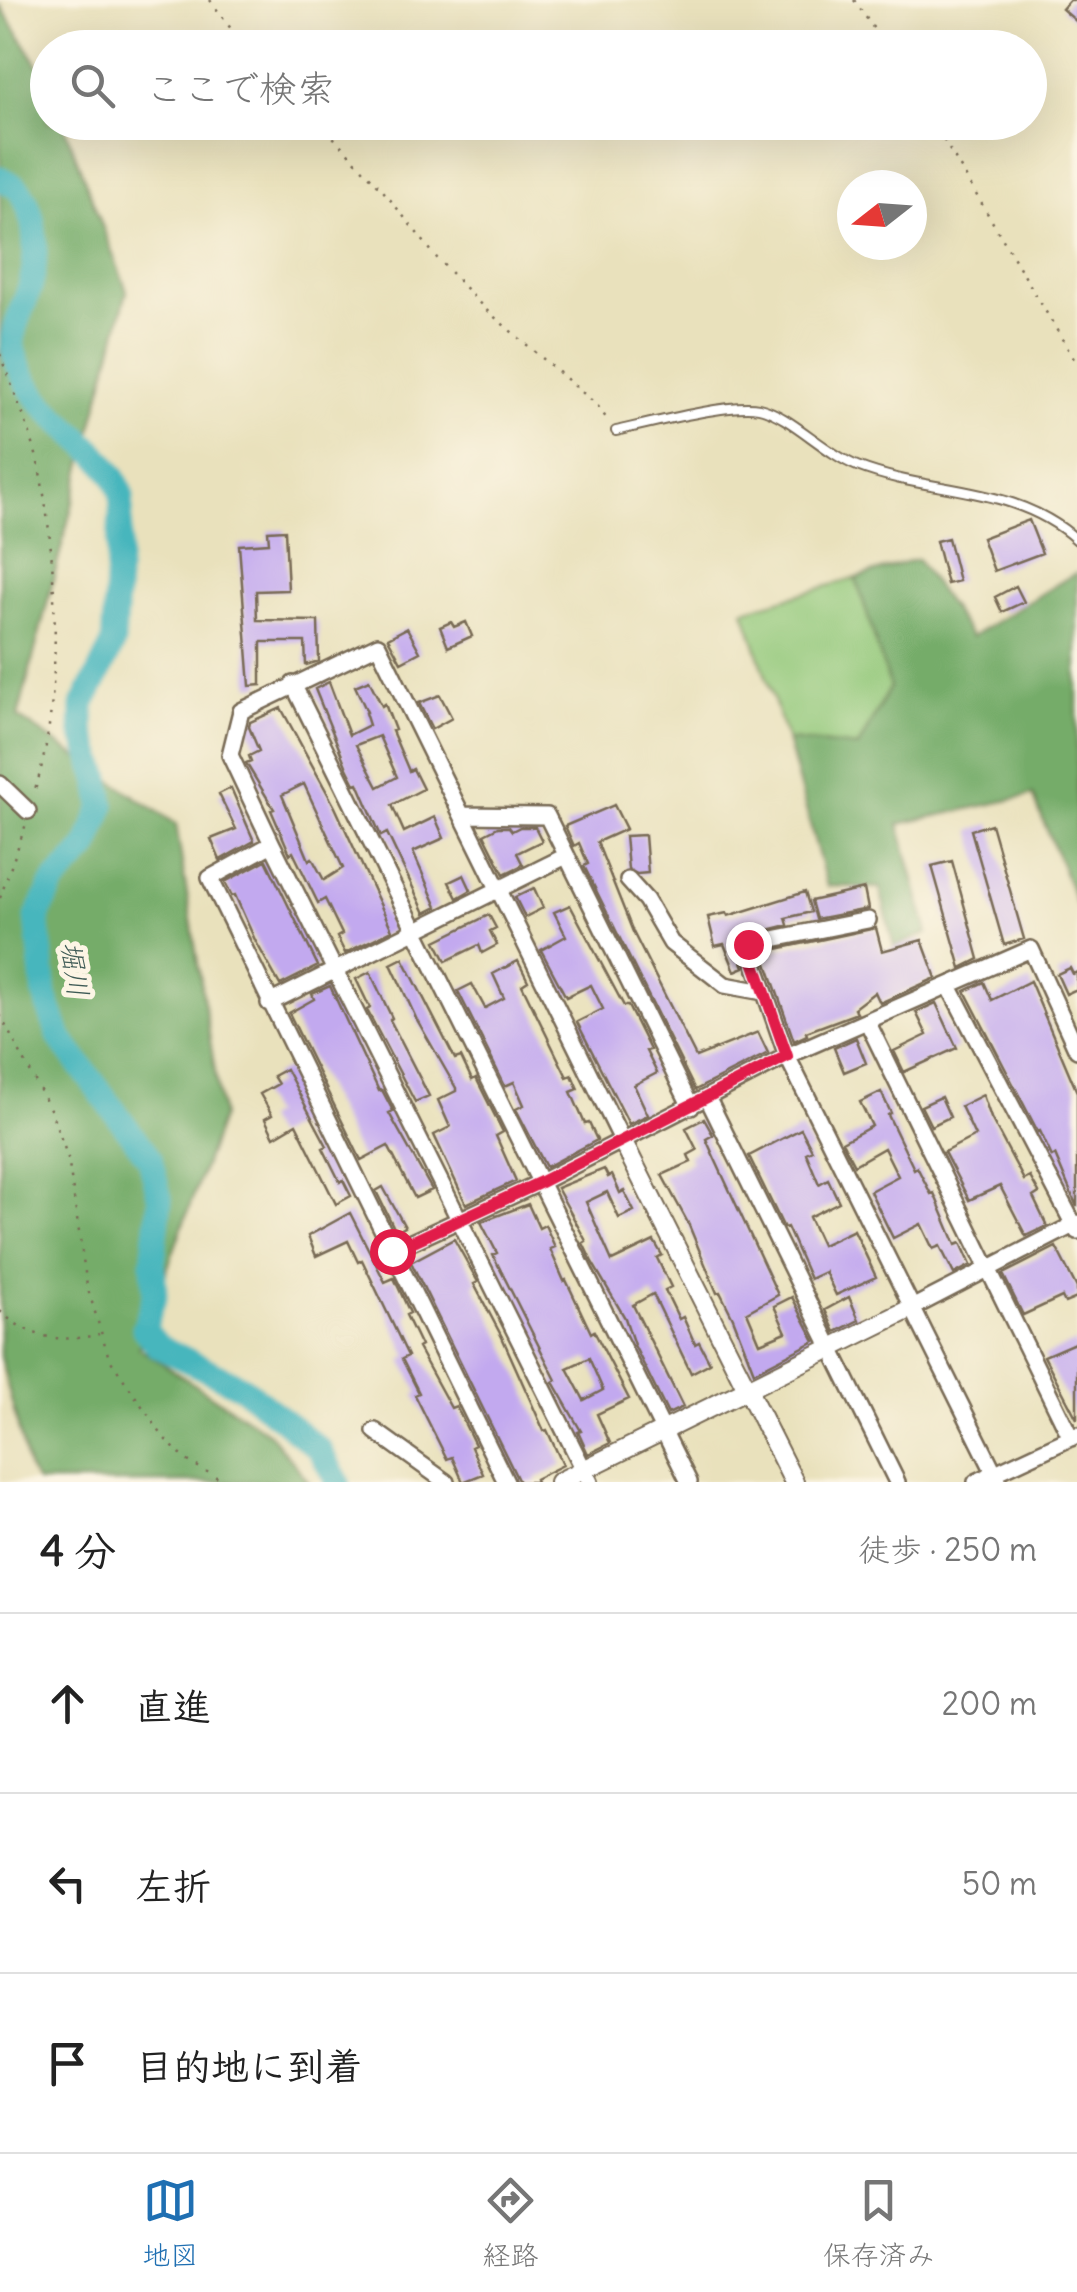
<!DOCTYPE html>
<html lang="ja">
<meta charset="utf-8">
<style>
:root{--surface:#fff;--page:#f2f2f2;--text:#222;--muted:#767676;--line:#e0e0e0;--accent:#1f6fb2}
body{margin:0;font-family:Delius,"Klee One",sans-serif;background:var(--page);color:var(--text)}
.compass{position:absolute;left:837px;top:170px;width:90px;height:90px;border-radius:50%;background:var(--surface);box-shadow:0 10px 40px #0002;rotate:253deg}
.stop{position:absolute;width:30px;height:30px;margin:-22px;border:8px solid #e11d48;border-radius:50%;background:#fff}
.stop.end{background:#e11d48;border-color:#fff;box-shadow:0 2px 10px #0008}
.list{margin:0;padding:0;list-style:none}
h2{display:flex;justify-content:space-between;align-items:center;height:130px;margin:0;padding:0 40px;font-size:42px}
h2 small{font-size:32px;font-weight:400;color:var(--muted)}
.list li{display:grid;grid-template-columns:65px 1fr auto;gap:30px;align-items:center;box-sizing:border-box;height:180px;padding:0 40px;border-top:2px solid var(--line)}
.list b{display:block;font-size:38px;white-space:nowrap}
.list em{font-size:32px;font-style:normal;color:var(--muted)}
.icon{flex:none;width:55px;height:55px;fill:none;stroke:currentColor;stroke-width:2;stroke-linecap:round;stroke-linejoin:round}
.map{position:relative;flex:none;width:1077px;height:1482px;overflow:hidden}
.search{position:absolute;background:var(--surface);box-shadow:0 10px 40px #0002;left:30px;right:30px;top:30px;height:110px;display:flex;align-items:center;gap:25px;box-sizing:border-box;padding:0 35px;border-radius:55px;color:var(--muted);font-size:38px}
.sheet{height:670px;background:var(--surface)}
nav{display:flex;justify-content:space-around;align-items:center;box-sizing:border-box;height:140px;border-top:2px solid var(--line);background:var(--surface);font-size:28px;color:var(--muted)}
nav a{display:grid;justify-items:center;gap:5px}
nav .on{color:var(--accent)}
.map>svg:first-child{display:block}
.green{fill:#92c879;stroke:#66794c;stroke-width:2.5}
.forest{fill:#75ac69;stroke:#586b44;stroke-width:2.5}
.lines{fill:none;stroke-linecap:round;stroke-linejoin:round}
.river{stroke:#46b6bd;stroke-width:25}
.building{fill:#c2a9ef;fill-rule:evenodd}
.service-casing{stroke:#786a55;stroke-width:12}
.minor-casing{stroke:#786a55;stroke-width:20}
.tertiary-casing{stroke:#786a55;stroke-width:22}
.path{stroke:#786a55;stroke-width:2.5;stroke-dasharray:2.5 8;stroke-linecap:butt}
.service{stroke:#fff;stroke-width:8}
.minor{stroke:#fff;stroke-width:15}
.tertiary{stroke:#fff;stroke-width:18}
.route{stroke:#e11d48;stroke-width:12}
.labels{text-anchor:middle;stroke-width:10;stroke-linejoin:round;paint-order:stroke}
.water-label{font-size:28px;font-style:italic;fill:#3f5b56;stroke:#fcf5e5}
</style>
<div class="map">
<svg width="1077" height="1482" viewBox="0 0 1077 1482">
<rect width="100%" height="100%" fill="#fcf5e5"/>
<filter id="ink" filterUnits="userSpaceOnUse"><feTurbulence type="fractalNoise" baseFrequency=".01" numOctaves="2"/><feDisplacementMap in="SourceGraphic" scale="20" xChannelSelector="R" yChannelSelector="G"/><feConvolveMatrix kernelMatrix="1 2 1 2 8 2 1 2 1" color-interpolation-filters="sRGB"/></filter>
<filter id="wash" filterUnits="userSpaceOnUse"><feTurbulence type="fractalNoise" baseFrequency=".0048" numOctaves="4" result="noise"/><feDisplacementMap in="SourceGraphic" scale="40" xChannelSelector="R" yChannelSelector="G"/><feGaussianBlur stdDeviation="2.25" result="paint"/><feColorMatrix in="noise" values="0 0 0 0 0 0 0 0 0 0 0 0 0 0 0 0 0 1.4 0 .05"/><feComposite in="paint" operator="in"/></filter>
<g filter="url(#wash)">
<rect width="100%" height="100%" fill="#e9e1bc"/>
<path class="green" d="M856,578L890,687L858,747L787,740L744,610Z"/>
<path class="forest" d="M0,5L47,79L48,122L63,123L127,291L18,717L176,824L222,1116L139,1348L269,1433L309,1482H37L29,1471L0,1356Z
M917,559L971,637L1077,572V905L1033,795L899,824L928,933L894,947L880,888L827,886L787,740L858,747L890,687L856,578Z"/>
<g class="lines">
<path class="river" d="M0,178C5,181 15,185 19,190C38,214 38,259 30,287C24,308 8,330 14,352C33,423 107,440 122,496L113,644L83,705L82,730L99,778L103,806L87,848L53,884L37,917L45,996L60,1038L150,1159L160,1199L153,1263L155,1295L144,1329L158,1346L242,1387L319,1449L338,1482"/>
</g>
<g id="blocks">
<path class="building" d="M1070,0H1077V22L1062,9Z
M1029,520L1042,553L994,571L982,538Z
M285,530L288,590L256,591L257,620L318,621L319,661L306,665L305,642H261V685L250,686L239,545L269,543L268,531Z
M948,538L959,581L947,584L936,541Z
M1016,586L1024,602L1002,612L995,597Z
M451,622L454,627L466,622L472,636L448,647L440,627Z
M407,628L420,652L401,662L388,638Z
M369,680L382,706L385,704L395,730L392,731L409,771L413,769L423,789L392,805L404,832L435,817L444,838L413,852L437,907L425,913L387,833L381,836L358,783L355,784L347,768L315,689L329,682L349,735L369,725L365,713L367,712L355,686ZM379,736L397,777L378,787L356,745Z
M440,695L452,718L432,729L419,703Z
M281,708L335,807L392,930L345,953L337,937L342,934L325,899L318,903L293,852L290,854L271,810L274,809L246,763L251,761L249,756L259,751L249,727L250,722ZM304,784L343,868L324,880L312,858L309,860L282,795Z
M231,788L254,841L220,860L211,839L236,829L219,794Z
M614,805L626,829L597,842L633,932L696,1057L758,1032L768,1053L695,1090L584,866L588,864L579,843L574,846L565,826Z
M991,824L1024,939L1004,945L971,830Z
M498,827H509L512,831L520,827H535L542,841L517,853L523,865L504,874L484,834Z
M645,835L648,873L637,874L628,869L625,836Z
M266,860L318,966L280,985L255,940L235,895L232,896L225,882Z
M952,861L979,959L961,968L932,866Z
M464,875L471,890L457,898L449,882Z
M534,888L543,908L525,917L515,897Z
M864,889L868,909L816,919L811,901Z
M805,892L811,912L786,918L788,925L740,937L737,947L744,967L735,971L724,944L715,946L708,917L727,913L728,916Z
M570,905L624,1006H628L650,1050L646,1051L657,1073L634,1085L648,1115L629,1124L577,1022L603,1009L591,985L566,997L541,950L566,936L554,912Z
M489,915L496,928L490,931L497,945L482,953L479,945L446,961L436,941Z
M876,928L882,951L922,940L936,978L880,1003L875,992L854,1008L857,1013L806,1032L807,1035L794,1041L763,952Z
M403,958L455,1059L461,1057L472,1080L476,1078L503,1132L496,1136L516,1181L466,1204L434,1135L450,1127L438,1100L456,1091V1088L416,1018L391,964Z
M518,961L528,981L522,985L567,1077L572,1075L578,1089L571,1092L585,1124L589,1123L597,1140L546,1167L516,1109L524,1105L514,1082L505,1086L458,991L472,984L485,1008L504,998L493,974Z
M1070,968L1073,974L1077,972V989L1066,994L1057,974Z
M370,972L392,1018L390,1020L429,1096L415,1102L367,1010L370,1008L356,979Z
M1030,981L1077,1092V1207L1055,1155L1052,1157L1040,1131L1038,1132L965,991L984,982L992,1000Z
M330,986L379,1091L382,1090L393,1111L389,1113L432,1190L415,1198L388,1146L361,1160L289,1013L314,999L312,994Z
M936,1003L957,1048L904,1072L894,1051L927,1035L916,1012Z
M856,1038L866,1063L844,1072L834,1048Z
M286,1069L327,1146L323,1148L340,1182L343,1180L351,1196L336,1204L296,1124L274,1137L265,1119L272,1115L260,1094L278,1084L273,1076Z
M881,1092L891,1113L888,1115L914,1169L917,1167L931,1194L934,1193L956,1245L961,1243L971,1265L954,1274L940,1246L933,1249L921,1224L893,1238L870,1191L898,1176L884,1148L854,1165L842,1142L872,1126L860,1102Z
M983,1095L991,1118L1024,1180L1030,1177L1039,1193L1033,1197L1047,1226L1026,1236L1000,1186L969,1200L944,1152L975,1136L961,1106Z
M941,1097L950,1117L931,1126L921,1106Z
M704,1119L713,1135L706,1139L715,1159L778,1295L747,1312L760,1343L786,1332L774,1306L792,1297L815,1341L754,1372L733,1318L720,1292L717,1293L688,1223L662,1175L691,1162L688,1155L697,1150L686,1128Z
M801,1129L812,1150L806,1153L819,1184L828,1179L839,1202L809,1217L822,1245L854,1230L876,1277L836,1295L825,1272L810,1279L787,1227L784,1228L749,1156Z
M604,1169L608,1177L612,1175L620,1193L624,1191L634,1211L619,1218L607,1192L586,1202L612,1261L654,1241L662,1255L657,1258L671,1287L665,1290L679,1319L683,1317L695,1344L699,1342L710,1363L691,1373L653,1294L633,1305L683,1407L668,1414L634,1345L625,1318L592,1262L583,1243L586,1241L557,1188Z
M383,1187L405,1227L396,1232L376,1191Z
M528,1204L539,1228L545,1225L555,1247L550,1249L564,1281L566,1280L591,1333L594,1331L629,1399L597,1414L610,1443L588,1454L578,1432L581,1431L553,1382L556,1380L493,1255L497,1253L481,1222ZM589,1358L603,1390L584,1400L567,1368Z
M350,1213L385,1282L394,1278L410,1313L406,1315L421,1346L418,1348L451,1408L456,1406L475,1445L471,1447L483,1474L463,1482L452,1457L447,1459L415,1395L419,1393L402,1359L408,1356L362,1260L358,1262L348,1241L316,1256L308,1236Z
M454,1239L478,1282L474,1284L502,1337L544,1431L547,1430L563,1465L535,1479L536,1482H519L411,1262Z
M1056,1247L1077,1288V1298L1065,1303L1062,1297L1023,1315L1003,1274Z
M849,1297L859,1320L835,1332L825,1310Z
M1077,1342V1419L1044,1356Z"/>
</g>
</g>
<g filter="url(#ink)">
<use href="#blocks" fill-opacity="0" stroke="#786a55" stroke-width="2.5"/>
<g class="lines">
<defs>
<path id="service" d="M616,431C647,424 731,402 759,408C790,415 824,453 857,466C931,495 1014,483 1077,540"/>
<path id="minor" d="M293,684L689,1482
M0,784L28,811
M463,815L547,816L691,1107
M272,844L210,878L506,1482
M628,880L646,900L671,943L725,985L764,992
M868,920L748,944L787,1056L999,1482
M949,986L1077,1231
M269,1003L566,856
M867,1021L1071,1438
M708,1099L897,1482
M392,1251L539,1183L787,1056L1031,949L1077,1050
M912,1308L1077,1223
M375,1431L446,1482
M590,1482L272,844L230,755L241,711L378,645L622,1140
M976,1482L1077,1435"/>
<path id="tertiary" d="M622,1140L794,1482
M559,1482L912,1308"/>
</defs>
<use href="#service" class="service-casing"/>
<use href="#minor" class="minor-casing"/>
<use href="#tertiary" class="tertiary-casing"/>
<path class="path" d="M210,0L245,48
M854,0L887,48
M319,122L380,187L437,258L484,308L597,405L609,422
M933,122L1077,364
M0,354C12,390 30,426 38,463C58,554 64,705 34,793
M0,898L26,824
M0,1015L51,1111L68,1158L87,1286L109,1358L164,1438L186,1460L225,1482
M0,1311C28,1338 62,1344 99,1334"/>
<use href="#service" class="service"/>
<use href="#minor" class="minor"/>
<use href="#tertiary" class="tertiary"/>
</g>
</g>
<g class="lines" filter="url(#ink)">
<path class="route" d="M392,1251L539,1183L787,1056L748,944"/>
</g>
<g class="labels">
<g class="water-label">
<text transform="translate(75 969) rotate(81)" y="10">堀川</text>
</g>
</g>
</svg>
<svg class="compass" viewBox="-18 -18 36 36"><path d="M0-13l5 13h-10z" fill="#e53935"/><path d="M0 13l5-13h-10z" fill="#767676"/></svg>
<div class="stop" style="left:392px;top:1251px"></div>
<div class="stop end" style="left:748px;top:944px"></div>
<div class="search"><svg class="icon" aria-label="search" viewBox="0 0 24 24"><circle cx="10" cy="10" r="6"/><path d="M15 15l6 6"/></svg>ここで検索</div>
</div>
<section class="sheet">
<h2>4 分<small>徒歩 · 250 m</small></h2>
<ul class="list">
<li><svg class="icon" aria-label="ahead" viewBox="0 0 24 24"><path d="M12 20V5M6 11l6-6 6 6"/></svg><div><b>直進</b></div><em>200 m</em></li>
<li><svg class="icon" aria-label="left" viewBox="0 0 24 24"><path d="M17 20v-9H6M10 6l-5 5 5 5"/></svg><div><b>左折</b></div><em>50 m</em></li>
<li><svg class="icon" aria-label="arrive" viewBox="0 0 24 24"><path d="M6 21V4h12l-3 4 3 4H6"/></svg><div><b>目的地に到着</b></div></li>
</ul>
</section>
<nav>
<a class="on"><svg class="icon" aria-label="map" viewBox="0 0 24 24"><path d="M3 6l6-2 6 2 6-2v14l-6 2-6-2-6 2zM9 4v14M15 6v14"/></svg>地図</a>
<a><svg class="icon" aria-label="directions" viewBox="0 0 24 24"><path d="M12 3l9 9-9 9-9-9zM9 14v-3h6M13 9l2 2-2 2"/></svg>経路</a>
<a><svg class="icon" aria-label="saved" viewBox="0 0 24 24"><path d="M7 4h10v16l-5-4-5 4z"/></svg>保存済み</a>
</nav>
